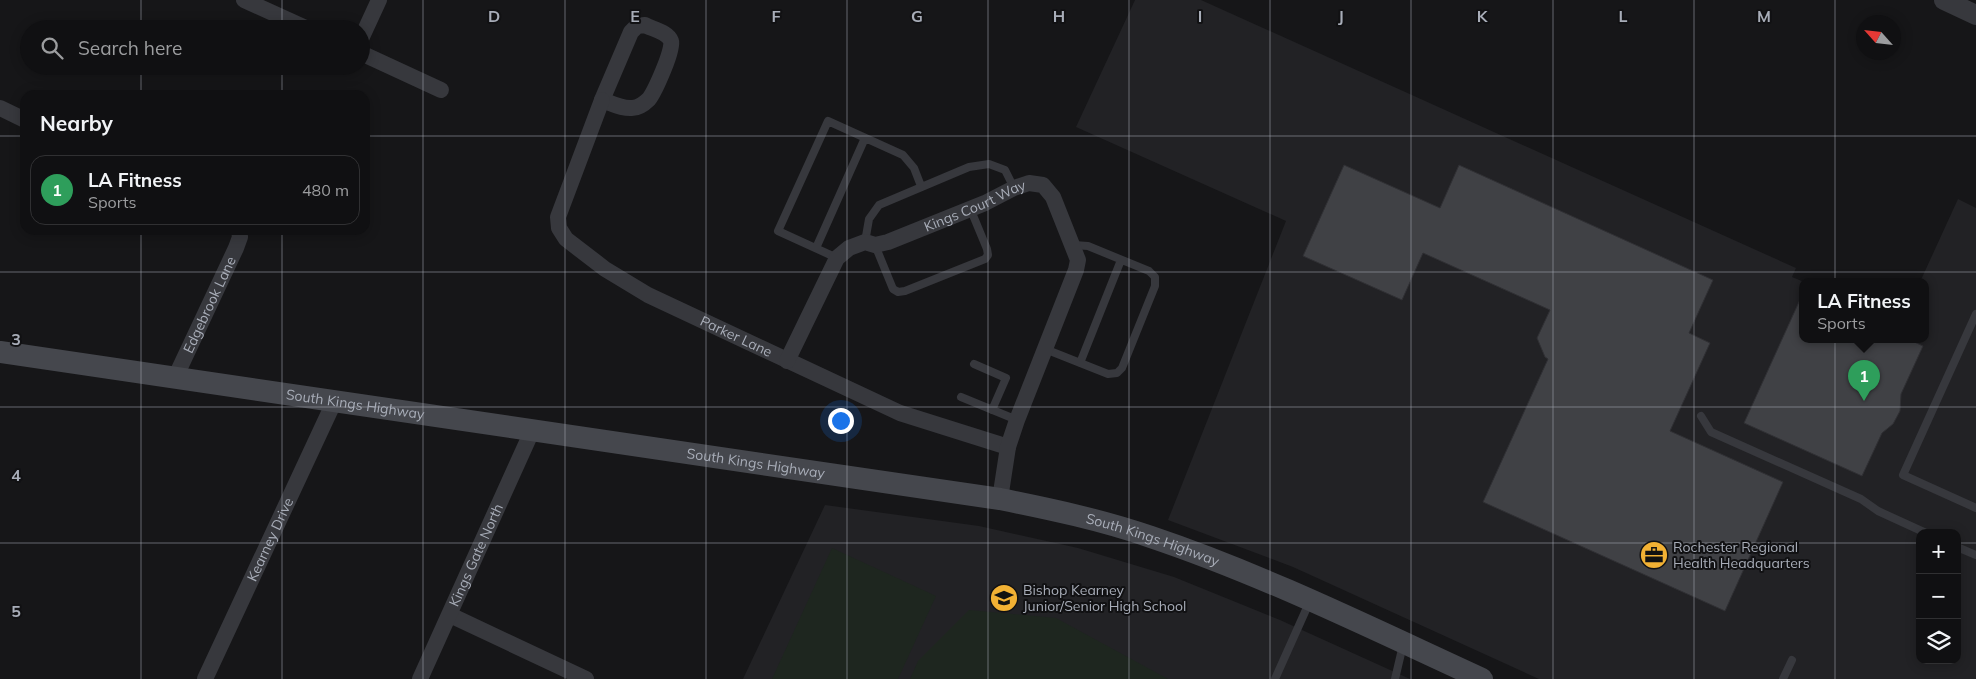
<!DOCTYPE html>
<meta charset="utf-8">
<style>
:root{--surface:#101012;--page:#19191b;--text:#f1f3f6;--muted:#9c9d9f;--line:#303032;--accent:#f2b134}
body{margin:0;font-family:Mulish,sans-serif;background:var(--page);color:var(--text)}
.controls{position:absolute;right:15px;bottom:15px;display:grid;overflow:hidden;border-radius:10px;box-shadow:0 2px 12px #0003}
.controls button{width:45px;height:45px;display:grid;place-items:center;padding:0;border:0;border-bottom:1px solid var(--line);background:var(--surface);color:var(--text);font:25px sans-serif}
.compass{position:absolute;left:1856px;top:15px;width:45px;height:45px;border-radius:50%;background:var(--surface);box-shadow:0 2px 12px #0003;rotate:297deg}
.you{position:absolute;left:840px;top:420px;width:18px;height:18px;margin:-12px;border:4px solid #fff;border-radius:50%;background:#1a73e8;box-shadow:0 0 0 8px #1a73e833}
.badge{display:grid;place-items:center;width:32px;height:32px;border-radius:50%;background:var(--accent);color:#fff;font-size:16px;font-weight:700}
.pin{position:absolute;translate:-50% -41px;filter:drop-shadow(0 1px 2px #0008)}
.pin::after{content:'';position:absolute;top:26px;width:18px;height:15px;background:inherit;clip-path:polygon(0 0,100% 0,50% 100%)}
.popup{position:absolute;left:1799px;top:278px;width:130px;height:65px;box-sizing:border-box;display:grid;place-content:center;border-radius:10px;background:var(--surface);filter:drop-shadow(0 1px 4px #0005);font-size:16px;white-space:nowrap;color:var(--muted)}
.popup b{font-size:19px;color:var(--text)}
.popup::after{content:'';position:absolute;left:50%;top:100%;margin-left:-10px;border:10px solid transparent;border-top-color:var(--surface)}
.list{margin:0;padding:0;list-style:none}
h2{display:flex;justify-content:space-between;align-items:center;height:65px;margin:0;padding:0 20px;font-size:21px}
h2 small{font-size:16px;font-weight:400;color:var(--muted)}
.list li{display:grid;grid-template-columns:32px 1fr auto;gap:15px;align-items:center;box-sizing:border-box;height:70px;margin:0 10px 10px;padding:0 10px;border:1px solid var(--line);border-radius:15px}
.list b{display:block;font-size:19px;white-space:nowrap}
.list p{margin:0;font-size:16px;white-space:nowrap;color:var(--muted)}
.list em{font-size:16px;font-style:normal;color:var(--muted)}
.icon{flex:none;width:28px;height:28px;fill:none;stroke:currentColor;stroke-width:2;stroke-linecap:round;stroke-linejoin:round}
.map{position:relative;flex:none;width:1976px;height:679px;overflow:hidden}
.search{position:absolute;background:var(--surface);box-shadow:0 2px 12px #0003;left:20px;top:20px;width:350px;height:55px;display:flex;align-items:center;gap:12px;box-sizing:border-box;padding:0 18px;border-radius:28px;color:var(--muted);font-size:19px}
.panel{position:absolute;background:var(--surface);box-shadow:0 2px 12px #0003;left:20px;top:90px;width:350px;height:145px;border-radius:15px}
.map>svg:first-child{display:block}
.built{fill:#222225;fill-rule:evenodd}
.green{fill:#1e261f}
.building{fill:#404145;stroke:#303034}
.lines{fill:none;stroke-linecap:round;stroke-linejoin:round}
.service{stroke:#37383d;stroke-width:8}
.minor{stroke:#37383d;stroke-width:16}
.tertiary{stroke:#37383d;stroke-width:20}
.secondary{stroke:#45474d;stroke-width:22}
.grid{fill:none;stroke:#a8adb8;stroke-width:1;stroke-opacity:0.55}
.labels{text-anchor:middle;stroke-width:4;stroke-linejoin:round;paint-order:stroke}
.street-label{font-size:14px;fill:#a8adb8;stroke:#111113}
.poi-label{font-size:14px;fill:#a8adb8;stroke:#111113;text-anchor:start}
.grid-label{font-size:16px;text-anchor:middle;font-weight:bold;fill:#a8adb8;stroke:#111113;stroke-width:4;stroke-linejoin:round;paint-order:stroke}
</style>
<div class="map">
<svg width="1976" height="679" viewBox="0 0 1976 679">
<rect width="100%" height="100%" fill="#161618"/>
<path class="built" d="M1135,0H1201L1796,268L1792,277L1804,282L1803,340H1925V282H1920L1958,199L1976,208V679H1539L1293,567L1168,520L1286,221L1076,127ZM1920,533H1957V660H1920Z
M825,505L979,526L1078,548L1174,577L1280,620L1410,679H743Z"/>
<path class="green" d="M832,548L936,596L898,679H772Z
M969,610L1056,618L1168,679H910L918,661Z"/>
<path class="building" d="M1344,165L1440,208L1459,165L1713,280L1689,333L1710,343L1670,431L1783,482L1725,611L1483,502L1548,359L1545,357L1537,338L1550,310L1423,253L1402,300L1303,256Z
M1803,293V340H1910L1923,346L1901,394L1900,411L1893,424L1882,433L1862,476L1744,423Z"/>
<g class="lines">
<path class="service" d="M865,242L869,219L879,205L969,167L989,164L1005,170L1014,188
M875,245L893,289L898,292L905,291L985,259L988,255L987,249L970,208
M816,248L865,138
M837,258L778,231L828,121L903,155L914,168L921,186
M1976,314L1903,475L1976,508
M1045,349L1108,374L1117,373L1122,368L1155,286V277L1149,271L1088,246L1074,245
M1080,363L1121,260
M974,364L1006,378L992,410
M961,397L1017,420
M1701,416L1711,432L1861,499L1878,511L1926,533
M1957,547L1976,555
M1275,679L1309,603
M1395,679L1403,645
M1783,679L1792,660"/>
<g class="minor">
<path d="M244,0L308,29"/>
<path d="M645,25C652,29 668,32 671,41C674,49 655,91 649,99C645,103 638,108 632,108C621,109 611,103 602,100L631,32L637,26Z"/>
<path d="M361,39L379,0"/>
<path d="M361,53L441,90"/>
<path id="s1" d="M602,100L558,217L559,228L566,239L605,269L648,295L900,413L1008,447"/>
<path d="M0,108L25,120"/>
<path id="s2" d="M787,361L837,258L849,248L865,242L875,245L888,242L985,203L1014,188L1029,183L1043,185L1053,197L1078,260L1076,270L1017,420L1008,447L1000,499"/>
<path id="s3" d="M175,378L236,248L240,237L239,230"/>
<path d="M450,615L586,679"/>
<path id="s4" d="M205,679L335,400"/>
<path id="s5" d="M420,679L532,431"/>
</g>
<path class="tertiary" d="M1944,0L1976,15"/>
<path class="secondary" id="s6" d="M0,352L1000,499C1050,509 1102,520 1151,537C1264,575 1373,629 1482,679"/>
</g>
<path class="grid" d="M141,0V29M282,0V29M423,0V679M565,0V679M706,0V679M847,0V679M988,0V679M1129,0V679M1270,0V679M1411,0V679M1553,0V679M1694,0V679M1835,0V679M141,66V95M282,66V95M0,136H25M365,136H1976M141,230V679M282,230V679M0,272H1976M0,407H1976M0,543H1920M1957,543H1976"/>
<defs>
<symbol id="office-disc" viewBox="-11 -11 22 22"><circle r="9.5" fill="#f2b134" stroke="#111113"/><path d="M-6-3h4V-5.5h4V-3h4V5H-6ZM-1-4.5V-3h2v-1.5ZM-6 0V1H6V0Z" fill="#111"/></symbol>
<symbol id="school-disc" viewBox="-11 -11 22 22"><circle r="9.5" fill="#f2b134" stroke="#111113"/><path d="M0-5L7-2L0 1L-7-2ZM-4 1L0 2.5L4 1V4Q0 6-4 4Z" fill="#111"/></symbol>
</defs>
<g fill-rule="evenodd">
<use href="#office-disc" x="1638" y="539" width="32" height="32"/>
<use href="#school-disc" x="988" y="582" width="32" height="32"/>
</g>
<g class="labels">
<g class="street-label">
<text dy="5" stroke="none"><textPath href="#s2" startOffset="265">Kings Court Way</textPath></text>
<text dy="5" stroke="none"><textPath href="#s3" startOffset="81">Edgebrook Lane</textPath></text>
<text dy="5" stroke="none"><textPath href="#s1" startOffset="346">Parker Lane</textPath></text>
<text dy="5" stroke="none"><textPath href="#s6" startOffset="359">South Kings Highway</textPath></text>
<text dy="5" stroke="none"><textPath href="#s6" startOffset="764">South Kings Highway</textPath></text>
<text dy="5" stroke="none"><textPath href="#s4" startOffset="154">Kearney Drive</textPath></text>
<text dy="5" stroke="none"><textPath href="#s6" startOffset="1169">South Kings Highway</textPath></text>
<text dy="5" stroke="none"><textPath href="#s5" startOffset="136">Kings Gate North</textPath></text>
</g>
<g class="poi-label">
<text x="1673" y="552">Rochester Regional<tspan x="1673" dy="16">Health Headquarters</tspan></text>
<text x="1023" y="595">Bishop Kearney<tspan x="1023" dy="16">Junior/Senior High School</tspan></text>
</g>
</g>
<g class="grid-label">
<text x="494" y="22">D</text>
<text x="635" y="22">E</text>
<text x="776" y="22">F</text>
<text x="917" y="22">G</text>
<text x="1059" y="22">H</text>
<text x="1200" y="22">I</text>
<text x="1341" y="22">J</text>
<text x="1482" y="22">K</text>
<text x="1623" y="22">L</text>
<text x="1764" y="22">M</text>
<text x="16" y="345">3</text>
<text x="16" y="481">4</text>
<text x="16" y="617">5</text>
</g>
</svg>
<div class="controls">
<button>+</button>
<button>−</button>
<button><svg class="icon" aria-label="layers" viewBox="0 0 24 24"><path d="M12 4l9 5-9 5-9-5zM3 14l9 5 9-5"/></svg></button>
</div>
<svg class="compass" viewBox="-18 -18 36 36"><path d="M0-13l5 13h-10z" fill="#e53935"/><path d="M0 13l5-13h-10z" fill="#9c9d9f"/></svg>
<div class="you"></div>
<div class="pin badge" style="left:1864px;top:401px;background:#2e9e5b">1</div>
<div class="popup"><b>LA Fitness</b>Sports</div>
<div class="search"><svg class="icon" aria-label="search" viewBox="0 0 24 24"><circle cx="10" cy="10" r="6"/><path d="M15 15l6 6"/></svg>Search here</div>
<section class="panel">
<h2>Nearby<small></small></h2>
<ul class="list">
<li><span class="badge" style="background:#2e9e5b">1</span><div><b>LA Fitness</b><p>Sports</p></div><em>480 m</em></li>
</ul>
</section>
</div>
